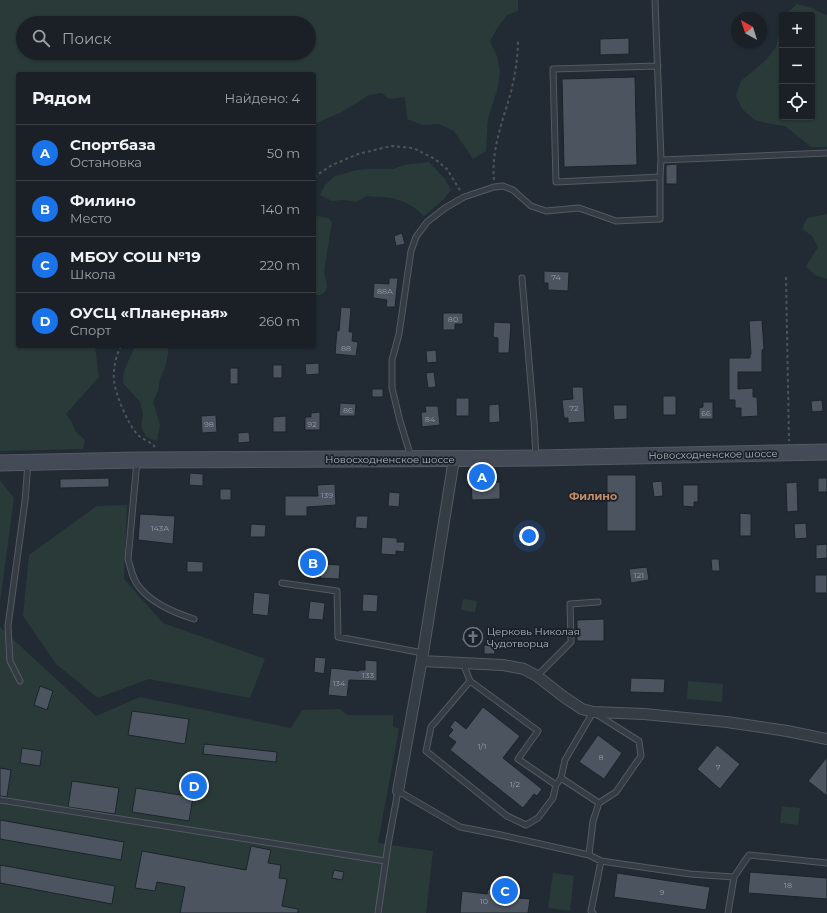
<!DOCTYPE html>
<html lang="ru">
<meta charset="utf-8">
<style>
:root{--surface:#1a2026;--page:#272d32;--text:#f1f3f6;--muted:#9fa3a7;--line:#383e43;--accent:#1a73e8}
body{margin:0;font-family:Montserrat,sans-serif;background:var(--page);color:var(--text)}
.controls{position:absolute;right:12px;top:12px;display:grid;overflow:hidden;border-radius:4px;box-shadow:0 1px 3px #0004}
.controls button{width:36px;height:36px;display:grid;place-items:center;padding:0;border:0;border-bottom:1px solid var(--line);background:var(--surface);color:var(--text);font:20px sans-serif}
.compass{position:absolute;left:731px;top:12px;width:36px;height:36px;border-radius:50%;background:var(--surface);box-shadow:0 1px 3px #0004;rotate:321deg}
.you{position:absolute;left:529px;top:536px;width:14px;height:14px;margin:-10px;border:3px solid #fff;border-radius:50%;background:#1a73e8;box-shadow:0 0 0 6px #1a73e833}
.badge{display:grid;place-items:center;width:26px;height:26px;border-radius:50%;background:var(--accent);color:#fff;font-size:13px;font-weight:700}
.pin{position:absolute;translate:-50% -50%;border:2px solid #fff;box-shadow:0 1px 4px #0006}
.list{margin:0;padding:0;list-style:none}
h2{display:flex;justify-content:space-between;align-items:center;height:52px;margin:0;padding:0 16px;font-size:17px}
h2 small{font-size:13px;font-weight:400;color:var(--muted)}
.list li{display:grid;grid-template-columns:26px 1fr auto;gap:12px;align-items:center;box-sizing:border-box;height:56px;padding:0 16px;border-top:1px solid var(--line)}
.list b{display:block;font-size:15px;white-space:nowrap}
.list p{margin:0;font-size:13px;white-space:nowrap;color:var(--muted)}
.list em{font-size:13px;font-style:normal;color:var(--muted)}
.icon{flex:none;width:22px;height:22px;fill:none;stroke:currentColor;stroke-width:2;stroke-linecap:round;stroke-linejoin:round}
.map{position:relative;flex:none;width:827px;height:913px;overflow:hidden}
.search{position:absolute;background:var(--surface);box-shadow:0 1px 3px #0004;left:16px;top:16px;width:300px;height:44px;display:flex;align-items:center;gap:10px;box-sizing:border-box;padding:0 14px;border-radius:22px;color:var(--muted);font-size:15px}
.panel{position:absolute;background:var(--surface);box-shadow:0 1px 3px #0004;left:16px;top:72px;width:300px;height:276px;border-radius:4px}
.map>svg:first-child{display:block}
.green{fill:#2a3a39;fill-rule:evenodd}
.building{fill:#4b545f;stroke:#1d232b}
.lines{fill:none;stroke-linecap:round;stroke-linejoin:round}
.service-casing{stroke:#535a62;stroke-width:7}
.minor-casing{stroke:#535a62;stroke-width:12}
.secondary-casing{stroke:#535a62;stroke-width:17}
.path{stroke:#485759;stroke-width:2;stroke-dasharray:3 3;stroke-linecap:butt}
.service{stroke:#353c44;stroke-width:5}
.minor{stroke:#353c44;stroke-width:10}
.secondary{stroke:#444b57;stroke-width:15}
.labels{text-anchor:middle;stroke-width:3.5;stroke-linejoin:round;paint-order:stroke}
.number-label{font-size:8px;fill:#969ea8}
.street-label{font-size:10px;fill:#afb7c1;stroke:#1b2129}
.poi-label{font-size:10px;fill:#afb7c1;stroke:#1b2129;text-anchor:start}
.neighbourhood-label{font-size:11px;font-weight:bold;fill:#c38d68;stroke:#1b2129}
</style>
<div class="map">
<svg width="827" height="913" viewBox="0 0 827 913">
<rect width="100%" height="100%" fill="#222a33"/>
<path class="green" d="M0,0H518V11L507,15L498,27L490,41L497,56L500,71L498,87L488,119L486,151L473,159L454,131L439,124L422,125L407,119L405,97L389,99L382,93L369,95L342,112L314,124V74H18V346H95L99,377L66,414L71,421L76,432L85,440L83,449L0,451ZM23,23H309V53H23Z
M797,4L812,8L827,16V147H811L785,126L770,124L755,120L743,110L736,96L741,81L766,60L776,47L782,24V117H812V15H785Z
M429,162L445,179L451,190L443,200L424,216L415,208L404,202L392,198L367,196L356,202L344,200L332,201L320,195L325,185L335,176L357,170L369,169H393L404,165Z
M827,214V279L815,275L806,266L818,247L812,236L802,229L807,218Z
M317,216L328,218L332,222L324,271L327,286L325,292L320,295H314V217Z
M135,346H168V355L165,367L160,379L158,391L153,402L160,425L157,441L146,437L141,426L143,414L140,402L123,383L124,371Z
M0,480L14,498L0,603Z
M127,505L124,579L163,623L265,659L250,698L149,679L98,698L56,664L23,616L29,555L97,506Z
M463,599L477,601L475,612L461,610Z
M0,627L96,716L140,697L291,728L302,710L340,709L347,715H393V726L399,729L378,843L433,851L426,913H0Z
M688,681L723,684L722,702L687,699Z
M782,806L800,808L798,825L780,823Z
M553,873L574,876L570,911L548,908Z"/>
<path class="building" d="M629,38V54L600,55V39Z
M635,77L637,165L564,167L562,79Z
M677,164V184H666V165Z
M402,233L405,244L396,246L394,236Z
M544,271L569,272L568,291L548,290V283H544Z
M389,278H398L395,307H386L387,300L373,298L374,283L389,284Z
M341,307L351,308L349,332H353L352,341L358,342L356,356L335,354L337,330L339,331Z
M443,313H463V324H455V330H443Z
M762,320L764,349L762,350V372H738V389L753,388V397H757L758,416L741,417V408H735V400H729V358H750V354H751L749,321Z
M494,322L511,323L509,353H498V338L493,337Z
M436,350L437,362L427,363L426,351Z
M319,363V374L306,375L305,364Z
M273,365H282V378H273Z
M230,368H238V384H230Z
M434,372L436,387L428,388L426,373Z
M572,387H583L585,422L568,423V418H564L562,400L573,399Z
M372,389H383V397H372Z
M663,396H676V415H663Z
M456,398H469V416H456Z
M822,400L823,411L812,412L811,401Z
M703,402H713V419H699V408L703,407Z
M340,403L356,404L355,416H339Z
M499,404L500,422L489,423V405Z
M613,405H627V419L614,420Z
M425,406H438L440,425L422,427L421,412H426Z
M320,412V430H305V417H311V413Z
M216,415L217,432L202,433L201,416Z
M286,416V432H273V417Z
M249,432L250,442L238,443V433Z
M190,473L203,474V486L189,485Z
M607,475H636V531H607Z
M109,478V487L60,488V479Z
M818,478H827V492H818Z
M662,481L663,496L654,497L652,482Z
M500,482V499L472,500L471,483Z
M797,482L798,511L787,512L786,483Z
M335,484L336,505L307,507V516H285V496H318L317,485Z
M683,485H698V502H694V507L683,506Z
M220,489H231V500H220Z
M389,492L400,493L399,507L388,506Z
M740,513L751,514V536H740Z
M140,514L175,516L173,544L138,540Z
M356,516H368L367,529L355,528Z
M806,523L807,538L795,539L794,524Z
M251,524L266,525L265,537H250Z
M382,537L397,538V542H405L404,552L396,551V555L381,554Z
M827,544V558L816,559V545Z
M711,559H719L720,571H712Z
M187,561L203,562V572H187Z
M321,564L340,565L339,579L320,578Z
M647,567L649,580L631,583L629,569Z
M815,575H827V593H815Z
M254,592L270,594L268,616L252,614Z
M363,594L378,595L377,612L362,611Z
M310,601L325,603L323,620L308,619Z
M604,619V641H577V620Z
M477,626L484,636L469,648L461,639Z
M484,645L495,646V654H484Z
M315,657L326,658L324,674L314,672Z
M365,660L377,661V681L349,680L347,697L328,695L331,668L359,671V670H365Z
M631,678L665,679L664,693L630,692Z
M40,686L53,691L47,710L34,705Z
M483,707L520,736L503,758L542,789L537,796L534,794L523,808L450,750L456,742L448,736L453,730L450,727L455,720L466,729Z
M132,711L189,719L185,744L128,735Z
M598,735L622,753L604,779L579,762Z
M204,744L277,752L276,762L203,754Z
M717,745L740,764L720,789L697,769Z
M22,748L42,751L40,766L20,763Z
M827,757V796L808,781Z
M0,768L11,770L7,797L0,796Z
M72,781L119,788L115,814L68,807Z
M136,788L193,797L189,821L132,812Z
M0,820L124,842L121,860L0,839Z
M251,846L271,850L268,863L281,865L279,878L287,879L282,906L298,909V913H180L185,887L157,882L155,891L135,888L142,851L246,870Z
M0,865L115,886L112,904L0,883Z
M334,870L344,872L342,880L332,878Z
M750,872L827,878V899L748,893Z
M617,873L710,887L706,910L614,897Z
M488,889L509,892L508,897L530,899L528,913H460L462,891L487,894Z"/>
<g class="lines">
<defs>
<path id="service" d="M655,0L661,160L827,153
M658,66L553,69L556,182L660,177L661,160
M522,278L534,421L536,457
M411,457L400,421L392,388V360L399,334L411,251L416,237L427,222L445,208L464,197L494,187L503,186L513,190L531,206L546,211L579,208L616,221L660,219V177
M137,461L128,559C131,569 133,581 140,588C153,604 175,613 194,619
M282,583L337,591L338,637L423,653
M463,663L470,681L431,727L426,751L507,816L526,825L538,818L553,798L556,785L561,778L599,803L593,821L589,855
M537,676L571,642L570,604L598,602
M20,681L10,661L8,626L25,501L28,463
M470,681L538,731L518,759L556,785
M561,778L565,760L593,712L639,741L641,756L616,792L599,803
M0,800L385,861
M378,913L388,845L398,791L460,827L501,835L589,855L601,861L690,874L734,877
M593,913L591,911L601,861
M728,913L734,877L749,855L827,863"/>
<path id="minor" d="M422,661L503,665L524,669L537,676L564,697L582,709L593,712L644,714L727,722L787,731L827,739
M398,791L423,653L454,459"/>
<path id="secondary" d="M0,463L137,460L536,458L827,452"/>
</defs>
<use href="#service" class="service-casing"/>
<use href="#minor" class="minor-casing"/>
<use href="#secondary" class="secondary-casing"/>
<path class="path" d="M314,177L332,165L358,154L391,146L413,148L435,159L447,169L461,192
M494,180C491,150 503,120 511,92C515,75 518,58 518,40
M786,277L789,441
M121,346C116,356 113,368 114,380C115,394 128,424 137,434C143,440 150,441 155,447
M477,470V477"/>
<use href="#service" class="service"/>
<use href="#minor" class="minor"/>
<use href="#secondary" class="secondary"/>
</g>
<defs>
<symbol id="church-ring" viewBox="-11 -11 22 22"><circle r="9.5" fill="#1b2129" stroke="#6b7280" stroke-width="1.5"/><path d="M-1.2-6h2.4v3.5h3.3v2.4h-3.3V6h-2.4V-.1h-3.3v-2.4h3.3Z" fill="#6b7280"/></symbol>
</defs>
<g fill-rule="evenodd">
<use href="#church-ring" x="462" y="626" width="22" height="22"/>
</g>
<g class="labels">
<g class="number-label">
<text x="556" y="280">74</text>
<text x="385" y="294">88А</text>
<text x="453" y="322">80</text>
<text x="346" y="351">88</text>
<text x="574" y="411">72</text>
<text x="348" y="413">86</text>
<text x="706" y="416">66</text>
<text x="430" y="422">84</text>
<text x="209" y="427">98</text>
<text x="312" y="427">92</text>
<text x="327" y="498">139</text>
<text x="160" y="531">143А</text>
<text x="639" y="578">121</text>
<text x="368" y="678">133</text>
<text x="339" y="686">134</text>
<text x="482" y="749">1/1</text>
<text x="601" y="760">8</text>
<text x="718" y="770">7</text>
<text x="515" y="787">1/2</text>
<text x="788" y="888">18</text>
<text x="662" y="895">9</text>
<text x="484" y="904">10</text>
</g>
<g class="street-label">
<text transform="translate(713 454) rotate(-1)" y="4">Новосходненское шоссе</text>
<text x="390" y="463">Новосходненское шоссе</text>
</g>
<g class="poi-label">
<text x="487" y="635">Церковь Николая<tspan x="487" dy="12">Чудотворца</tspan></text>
</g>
<g class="neighbourhood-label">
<text x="593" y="500">Филино</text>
</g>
</g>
</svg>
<div class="controls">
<button>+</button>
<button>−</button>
<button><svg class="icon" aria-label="locate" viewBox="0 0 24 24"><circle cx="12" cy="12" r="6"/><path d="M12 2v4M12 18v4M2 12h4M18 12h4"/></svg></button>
</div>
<svg class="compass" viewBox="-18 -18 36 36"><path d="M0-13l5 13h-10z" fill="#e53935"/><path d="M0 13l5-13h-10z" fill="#9fa3a7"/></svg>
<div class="you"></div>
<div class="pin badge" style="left:482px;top:477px">A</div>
<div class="pin badge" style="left:313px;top:563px">B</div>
<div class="pin badge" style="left:505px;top:891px">C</div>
<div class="pin badge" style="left:194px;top:786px">D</div>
<div class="search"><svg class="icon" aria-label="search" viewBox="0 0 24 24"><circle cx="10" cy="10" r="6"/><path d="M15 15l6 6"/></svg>Поиск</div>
<section class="panel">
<h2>Рядом<small>Найдено: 4</small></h2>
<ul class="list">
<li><span class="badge">A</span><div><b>Спортбаза</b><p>Остановка</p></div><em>50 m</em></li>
<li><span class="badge">B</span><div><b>Филино</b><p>Место</p></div><em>140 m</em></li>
<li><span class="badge">C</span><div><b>МБОУ СОШ №19</b><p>Школа</p></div><em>220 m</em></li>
<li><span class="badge">D</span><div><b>ОУСЦ «Планерная»</b><p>Спорт</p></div><em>260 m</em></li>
</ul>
</section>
</div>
